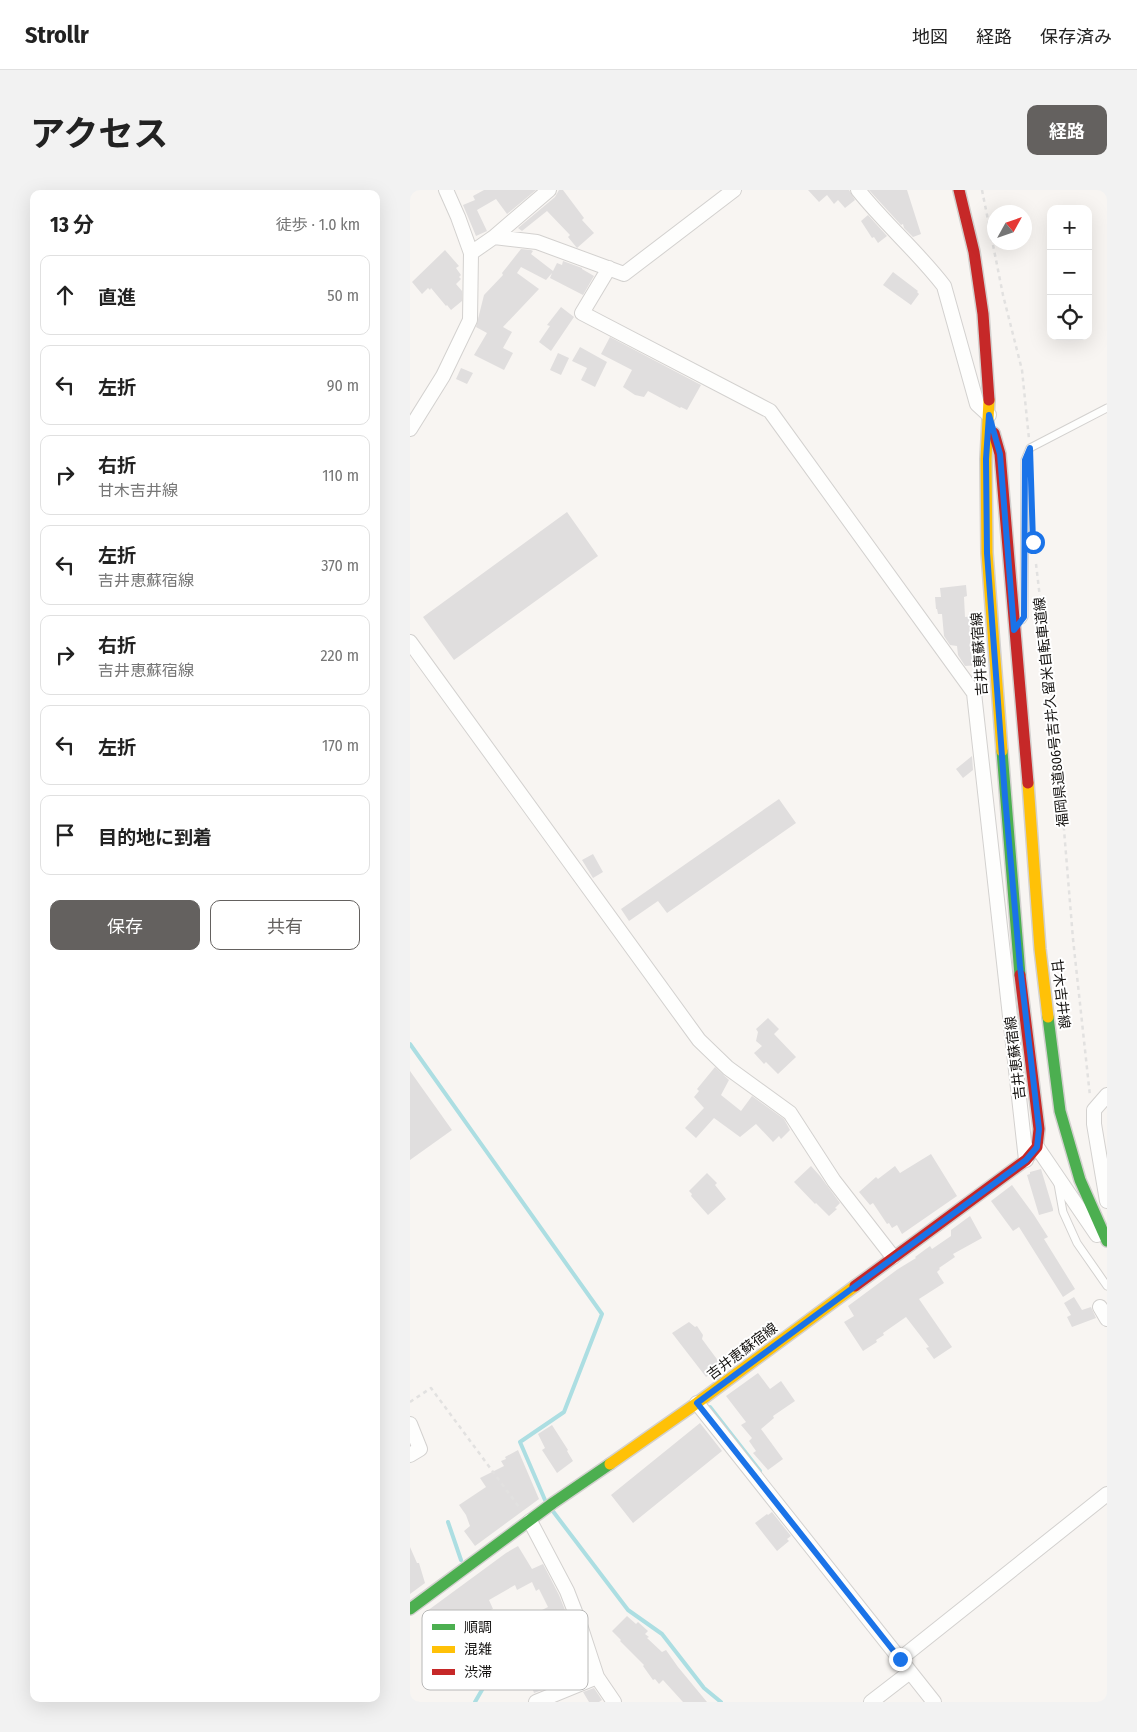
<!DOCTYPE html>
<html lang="ja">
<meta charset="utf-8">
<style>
:root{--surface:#fff;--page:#f2f2f2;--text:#222;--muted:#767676;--line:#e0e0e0;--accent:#64615f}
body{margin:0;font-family:"Fira Sans Condensed","Noto Sans JP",sans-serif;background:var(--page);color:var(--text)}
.controls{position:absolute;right:15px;top:15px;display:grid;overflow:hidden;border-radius:10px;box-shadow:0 5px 20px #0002}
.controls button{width:45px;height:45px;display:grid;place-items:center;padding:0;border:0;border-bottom:1px solid var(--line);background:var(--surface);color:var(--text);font:25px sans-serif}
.compass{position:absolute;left:577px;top:15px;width:45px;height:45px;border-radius:50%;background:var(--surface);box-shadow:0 5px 20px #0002;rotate:50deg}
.stop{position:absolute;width:15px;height:15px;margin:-11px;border:4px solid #1a73e8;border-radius:50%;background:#fff}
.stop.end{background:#1a73e8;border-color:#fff;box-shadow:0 1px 5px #0008}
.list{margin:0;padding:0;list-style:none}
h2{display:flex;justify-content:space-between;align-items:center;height:65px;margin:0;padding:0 20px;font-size:21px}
h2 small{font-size:16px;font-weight:400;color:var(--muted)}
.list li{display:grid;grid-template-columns:32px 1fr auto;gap:15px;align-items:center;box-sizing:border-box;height:80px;margin:0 10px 10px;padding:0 10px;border:1px solid var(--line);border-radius:10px}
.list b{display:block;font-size:19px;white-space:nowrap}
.list p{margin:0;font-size:16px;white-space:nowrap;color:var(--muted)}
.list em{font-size:16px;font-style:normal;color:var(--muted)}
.actions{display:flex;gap:10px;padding:15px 20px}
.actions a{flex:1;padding:11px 0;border:1px solid var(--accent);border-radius:10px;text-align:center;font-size:18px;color:var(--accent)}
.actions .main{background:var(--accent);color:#fff}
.icon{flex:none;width:28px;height:28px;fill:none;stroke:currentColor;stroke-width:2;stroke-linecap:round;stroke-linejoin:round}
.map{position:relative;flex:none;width:697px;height:1512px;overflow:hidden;border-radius:10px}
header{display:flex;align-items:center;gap:30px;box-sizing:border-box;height:70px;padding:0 25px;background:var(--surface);border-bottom:1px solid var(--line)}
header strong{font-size:24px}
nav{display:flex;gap:28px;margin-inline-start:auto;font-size:18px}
.intro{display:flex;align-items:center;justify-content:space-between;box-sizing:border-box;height:120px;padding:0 30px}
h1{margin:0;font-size:35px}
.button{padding:12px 22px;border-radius:10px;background:var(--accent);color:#fff;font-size:18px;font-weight:700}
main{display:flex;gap:30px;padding:0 30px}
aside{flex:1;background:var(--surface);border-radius:10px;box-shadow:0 5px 20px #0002}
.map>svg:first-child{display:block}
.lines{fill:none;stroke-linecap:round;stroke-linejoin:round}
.stream{stroke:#acdee2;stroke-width:4}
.building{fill:#e0dede}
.lane-casing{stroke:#d3d1cf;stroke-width:9}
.street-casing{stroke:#d3d1cf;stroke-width:16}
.fast-casing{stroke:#d3d1cf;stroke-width:14}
.slow-casing{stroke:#d3d1cf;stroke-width:14}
.jam-casing{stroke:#d3d1cf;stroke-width:14}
.path{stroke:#e2e1e0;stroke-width:2.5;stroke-dasharray:4 4;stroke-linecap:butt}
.lane{stroke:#fefefd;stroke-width:7}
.street{stroke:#fefefd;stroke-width:14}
.fast{stroke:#4caf50;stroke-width:11}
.slow{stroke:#ffc107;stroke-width:11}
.jam{stroke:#c62828;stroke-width:11}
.route{stroke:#1a73e8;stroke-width:6}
.labels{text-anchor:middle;stroke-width:4;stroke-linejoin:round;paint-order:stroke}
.street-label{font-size:14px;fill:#141210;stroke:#fff}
.key{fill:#fff;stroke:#b8b8b7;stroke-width:1}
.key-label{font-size:14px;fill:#141210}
</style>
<header>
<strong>Strollr</strong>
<nav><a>地図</a><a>経路</a><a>保存済み</a></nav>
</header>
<div class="intro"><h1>アクセス</h1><a class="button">経路</a></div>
<main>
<aside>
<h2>13 分<small>徒歩 · 1.0 km</small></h2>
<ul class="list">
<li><svg class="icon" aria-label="ahead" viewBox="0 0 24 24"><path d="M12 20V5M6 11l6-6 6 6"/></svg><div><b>直進</b></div><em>50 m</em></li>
<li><svg class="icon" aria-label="left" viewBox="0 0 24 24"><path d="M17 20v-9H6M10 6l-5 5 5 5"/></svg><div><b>左折</b></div><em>90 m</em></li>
<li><svg class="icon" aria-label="right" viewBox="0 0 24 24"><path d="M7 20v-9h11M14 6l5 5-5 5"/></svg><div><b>右折</b><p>甘木吉井線</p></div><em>110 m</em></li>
<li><svg class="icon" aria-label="left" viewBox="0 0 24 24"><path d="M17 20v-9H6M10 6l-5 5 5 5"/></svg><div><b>左折</b><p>吉井恵蘇宿線</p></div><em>370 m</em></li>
<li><svg class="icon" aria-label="right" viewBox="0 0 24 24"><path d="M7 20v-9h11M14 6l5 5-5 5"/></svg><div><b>右折</b><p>吉井恵蘇宿線</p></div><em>220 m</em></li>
<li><svg class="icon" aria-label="left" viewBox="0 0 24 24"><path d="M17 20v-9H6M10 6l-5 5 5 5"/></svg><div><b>左折</b></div><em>170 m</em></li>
<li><svg class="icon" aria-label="arrive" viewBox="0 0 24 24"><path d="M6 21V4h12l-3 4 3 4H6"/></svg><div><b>目的地に到着</b></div></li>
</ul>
<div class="actions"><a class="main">保存</a><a>共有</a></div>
</aside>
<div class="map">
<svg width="697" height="1512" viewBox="0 0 697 1512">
<rect width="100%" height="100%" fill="#f8f5f2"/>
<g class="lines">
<path class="stream" d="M0,854L192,1124L154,1222L110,1252L135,1310
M300,1217L350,1281
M142,1320L218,1420L252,1444L294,1498L311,1512
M38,1332L51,1370
M65,1512L91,1467L72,1420"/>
</g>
<path class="building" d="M74,0H126L97,24L86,9L67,20L77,41L66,46L53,15L65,10L63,6Z
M149,0H153L174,28L172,30L184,43L167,58L158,47L160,45L137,21L112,41L108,38L145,7Z
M398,0H439L445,10L435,18L428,10L424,14L417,5L409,12Z
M459,0H497L511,44L503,47L494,38L493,34L491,35Z
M458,25L477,46L468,53L464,47L462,48L451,31Z
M111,59L121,60L123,61L121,64L143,81L147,73L152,75L153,71L172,78V79L184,86L173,105L140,88L142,83L136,90L111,77L107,83L129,99L93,137L102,142L93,158L103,163L94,180L64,165L77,143L66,137L74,105L93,85L92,83Z
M35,60L49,76L46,78L51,85L49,87L51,89L46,94L52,101V111L41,120L37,115L36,116L21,98L20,100L18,98L12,104L2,92Z
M483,82L508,101L507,102L509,104L501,115L473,95Z
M151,117L164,127L141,161L129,152L140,136L137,135Z
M200,147L291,195L277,220L271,217L270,218L238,201L234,207L225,205L213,197L222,180L191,164Z
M170,157L197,172L185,197L171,190L177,178L162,171Z
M148,163L159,168L151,185L140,180Z
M51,178L63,183L57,194L46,189Z
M157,322L188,366L44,470L13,427Z
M556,395L557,406L554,407L555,427L564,426L569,475L555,476L548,465L547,456L540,455L534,446L532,424H528L527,419H526L525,407H531L530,398Z
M562,566L563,580L553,588L546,579Z
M369,609L386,633L257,723L248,711L219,731L211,719Z
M183,664L193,682L183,688L172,670Z
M358,828L369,839L364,844L386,867L368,884L356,872L354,874L344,863L352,856L346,851L348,842L346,839Z
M305,877L319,890L311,905L331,921L342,906L374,929L380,940L371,949L369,946L363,952L346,934L330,947L304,928L286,948L275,938L294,918L284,907L289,901L287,899Z
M0,881L42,940L0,970Z
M521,964L547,1006L492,1044L487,1035L482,1038L479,1033L477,1034L463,1013L460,1015L449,1002L466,987L468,989L485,976L490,983Z
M401,976L410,986L430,1013L425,1018L427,1019L419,1026L406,1013L405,1014L384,992Z
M631,979L643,1019V1021L629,1025L617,985L620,984V982Z
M297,983L307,993L305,995L316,1009L298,1025L281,1006L282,1004L279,1001Z
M602,995L624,1025L638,1047L634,1049L665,1099L653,1107L609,1037L603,1041L581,1011Z
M560,1026L572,1048L543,1064L545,1067L529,1078L530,1079L527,1082L534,1093L509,1109L542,1157L524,1169L516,1158L519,1157L496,1127L473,1143L474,1145L466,1150L467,1152L453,1161L434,1132L444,1126L438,1116L488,1079L506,1068L505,1067L520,1056L522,1059L541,1046V1040Z
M664,1107L672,1120L681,1117L686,1128L662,1137L657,1127L661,1125L654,1113Z
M279,1132L285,1137L287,1136L293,1145L292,1149L312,1176L296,1187L262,1143Z
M348,1183L360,1199L371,1191L385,1211L363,1226L364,1228L351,1239L373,1269L358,1280L343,1263L346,1261L339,1251L342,1248L331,1235L336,1232L316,1206Z
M290,1233L312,1261L223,1333L201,1305Z
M142,1235L158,1260L157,1261L163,1271L147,1283L132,1260L135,1258L128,1244Z
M108,1260L129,1309L65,1356L54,1341L60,1336L56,1325L49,1315L76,1297L70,1288L94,1276L91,1271L96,1269L95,1267Z
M362,1322L381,1346L377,1349L379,1351L367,1361L345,1333L357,1324L358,1325Z
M108,1356L122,1379L133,1374L149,1405L161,1435L174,1477L132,1490L135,1499L124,1503L110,1463L107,1464L90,1428L102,1422L110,1442L133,1433L132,1430L133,1429L130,1421L138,1417L129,1399L126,1401L122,1392L107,1400L105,1395L79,1410L83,1419L58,1429L61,1434L41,1445L34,1434L23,1441L13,1424L96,1363Z
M0,1357L7,1373H9L15,1393L0,1404Z
M217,1426L226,1434L228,1432L238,1441L235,1444L239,1447L237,1448L252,1462L256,1460L268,1477L297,1512H273L253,1490L249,1494L245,1489L243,1490L233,1476L234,1475L210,1451L211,1450L202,1441Z
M184,1498L192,1510L189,1512H179L173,1502Z"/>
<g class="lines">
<defs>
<path id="lane" d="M612,430L614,427L615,270L620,258L697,218
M648,994L653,1022L667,1053L697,1096"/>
<path id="street" d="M448,0C475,34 508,62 534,96L567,214L579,225
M84,47L139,0
M61,63L84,47L127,52L214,84L324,0
M199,78L172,123L360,221L564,503L616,970
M0,239L33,186L60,130L61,63L48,27L36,0
M0,452L289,850L318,878L380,923L424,991L483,1067
M697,905L684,920V934L697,1011
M627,957L687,1045
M690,1117L697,1129
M287,1213L524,1512
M0,1234L10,1259L0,1265
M120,1331L157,1401L169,1432L187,1487L204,1512
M490,1469L697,1304
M126,1512L187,1487
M461,1512L500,1482"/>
<path id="fast" d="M592,561L610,785
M638,827L650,921L670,990L697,1051
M0,1419L143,1313L200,1274"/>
<path id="slow" d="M579,210L576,269L577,363L592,561
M618,593L630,759L638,827
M200,1274L287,1213L445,1096"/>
<path id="jam" d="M549,0L564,62L573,124L579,210
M584,243L590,264L618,593
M445,1096L616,970L627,957L629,939L610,785"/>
</defs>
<use href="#lane" class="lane-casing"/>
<use href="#street" class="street-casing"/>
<use href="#fast" class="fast-casing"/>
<use href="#slow" class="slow-casing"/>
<use href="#jam" class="jam-casing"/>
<path class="path" d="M572,0L593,105L612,180L619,249
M626,374L646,543L663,749L680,906
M0,1212L21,1198L109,1317"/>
<use href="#lane" class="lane"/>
<use href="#street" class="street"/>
<use href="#fast" class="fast"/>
<use href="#slow" class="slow"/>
<use href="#jam" class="jam"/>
</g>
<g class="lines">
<path class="route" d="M490,1469L287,1213L616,970L627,957L629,939L610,776L595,607L577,363L576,269L579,225L590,264L604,440L614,427L615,270L620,258L623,352"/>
</g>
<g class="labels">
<g class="street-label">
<text transform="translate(569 464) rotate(-94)" y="5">吉井恵蘇宿線</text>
<text transform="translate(641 522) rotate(-96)" y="5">福岡県道806号吉井久留米自転車道線</text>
<text transform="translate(651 804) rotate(83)" y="5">甘木吉井線</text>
<text transform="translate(605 868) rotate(-97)" y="5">吉井恵蘇宿線</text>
<text transform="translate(332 1161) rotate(-37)" y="5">吉井恵蘇宿線</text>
</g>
</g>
<rect x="12" y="1420" width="166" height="80" rx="8" class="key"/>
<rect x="22" y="1434" width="23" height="6" fill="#4caf50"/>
<rect x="22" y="1456" width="23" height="7" fill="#ffc107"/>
<rect x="22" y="1479" width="23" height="6" fill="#c62828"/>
<g class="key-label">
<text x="54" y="1442">順調</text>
<text x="54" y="1464">混雑</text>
<text x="54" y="1487">渋滞</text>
</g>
</svg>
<div class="controls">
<button>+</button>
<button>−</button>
<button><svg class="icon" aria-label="locate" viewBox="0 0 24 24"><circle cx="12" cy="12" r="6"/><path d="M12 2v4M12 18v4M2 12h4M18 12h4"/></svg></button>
</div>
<svg class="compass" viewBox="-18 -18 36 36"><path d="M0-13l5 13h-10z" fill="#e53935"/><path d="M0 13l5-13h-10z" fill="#767676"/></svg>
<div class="stop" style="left:623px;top:352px"></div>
<div class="stop end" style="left:490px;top:1469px"></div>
</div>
</main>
